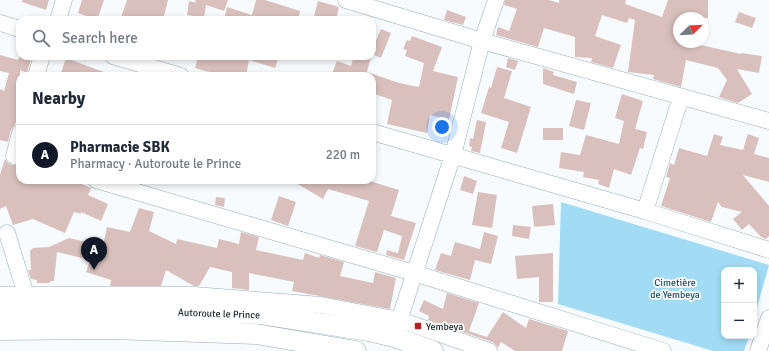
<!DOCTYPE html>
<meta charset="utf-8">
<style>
:root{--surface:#fff;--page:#f6f6f7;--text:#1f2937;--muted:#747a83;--line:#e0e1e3;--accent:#111827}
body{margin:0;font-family:Signika,sans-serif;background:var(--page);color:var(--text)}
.controls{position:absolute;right:12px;bottom:12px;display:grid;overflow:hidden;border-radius:8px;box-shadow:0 2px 6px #0003}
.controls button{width:36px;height:36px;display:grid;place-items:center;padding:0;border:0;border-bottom:1px solid var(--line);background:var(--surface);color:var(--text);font:20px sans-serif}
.compass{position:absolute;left:673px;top:12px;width:36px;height:36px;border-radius:50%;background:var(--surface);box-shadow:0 2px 6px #0003;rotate:66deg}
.you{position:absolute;left:442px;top:127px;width:14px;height:14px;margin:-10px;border:3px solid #fff;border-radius:50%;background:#1a73e8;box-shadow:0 0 0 6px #1a73e833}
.badge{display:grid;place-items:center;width:26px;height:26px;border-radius:50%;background:var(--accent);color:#fff;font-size:13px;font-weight:700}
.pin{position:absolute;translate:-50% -33px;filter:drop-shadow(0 1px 2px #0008)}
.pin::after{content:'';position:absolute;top:21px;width:14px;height:12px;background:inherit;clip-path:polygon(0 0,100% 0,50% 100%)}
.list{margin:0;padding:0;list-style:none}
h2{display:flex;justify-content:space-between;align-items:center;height:52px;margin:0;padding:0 16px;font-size:17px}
h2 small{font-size:13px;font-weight:400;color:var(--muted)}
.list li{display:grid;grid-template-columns:26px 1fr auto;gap:12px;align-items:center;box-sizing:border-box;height:60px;padding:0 16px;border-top:1px solid var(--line)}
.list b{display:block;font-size:15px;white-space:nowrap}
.list p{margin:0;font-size:13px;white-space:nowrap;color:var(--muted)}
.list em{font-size:13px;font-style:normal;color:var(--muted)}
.icon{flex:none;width:22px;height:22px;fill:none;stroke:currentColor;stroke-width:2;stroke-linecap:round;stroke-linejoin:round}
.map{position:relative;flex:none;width:769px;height:351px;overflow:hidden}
.search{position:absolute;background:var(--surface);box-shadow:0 2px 6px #0003;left:16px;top:16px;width:360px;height:44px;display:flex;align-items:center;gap:10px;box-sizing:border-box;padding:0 14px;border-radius:12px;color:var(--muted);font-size:15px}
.panel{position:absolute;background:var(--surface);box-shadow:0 2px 6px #0003;left:16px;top:72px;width:360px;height:112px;border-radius:12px}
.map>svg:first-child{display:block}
.green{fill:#a1dcf4}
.building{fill:#d9c0bd}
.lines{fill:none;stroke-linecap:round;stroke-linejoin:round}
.minor-casing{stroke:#95acb5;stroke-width:17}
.major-casing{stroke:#95acb5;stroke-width:21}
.minor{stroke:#fff;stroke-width:16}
.major{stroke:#fff;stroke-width:20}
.poi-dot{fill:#b32323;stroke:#fff;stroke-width:1.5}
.labels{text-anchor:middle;stroke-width:3.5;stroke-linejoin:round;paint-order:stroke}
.park-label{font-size:10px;fill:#164f62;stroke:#fff}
.street-label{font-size:10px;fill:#222b2f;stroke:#fff}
.poi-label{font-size:10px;fill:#222b2f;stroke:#fff;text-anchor:start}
</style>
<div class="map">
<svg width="769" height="351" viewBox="0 0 769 351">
<rect width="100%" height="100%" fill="#f7fbfe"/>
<path class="green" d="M561,202L769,265L754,318V270H724V336H749L744,351H713L558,304Z"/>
<path class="building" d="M22,0H49L46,10L22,2Z
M82,0H104L97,20L78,13Z
M127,0H168L163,20H120Z
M196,0H228L224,11L206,5L204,18L187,15L189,1L197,3L195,2Z
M256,0H265L300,11L298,20H224L227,7L252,15Z
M505,0H549L559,3V0H626L625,4L662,17L668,0H708V18H679V42H687L741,54V53L762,56L759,73L737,69L752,94L738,103L719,97L727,80L718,68L686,60L681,87L653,79L654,75L628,72L635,20L629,18L627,23L602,15L595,36L621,45L613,68L591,62L592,58L575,57V37L544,28L538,47L496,35L498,27L509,31L517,9L504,5Z
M318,1L339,7L336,20H313Z
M447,10L466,17L463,25L444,20Z
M739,12L756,18L752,28L735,22Z
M381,29L391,33L381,58L372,54V50Z
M412,36L442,47L433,71L458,77L449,120L430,115L427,133L387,124L392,100L372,93V76H331L337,61L351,66L354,56H371L367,72L399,83L419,87L424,63L405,56L407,50L403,49L407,40L410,41Z
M0,55L18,60L20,56H32L27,73L20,70V104L16,116H18L15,125L11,130L8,142L0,140V89L4,91L9,73L0,71Z
M198,56H279L275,68L249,60L246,76H217V74L195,68Z
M66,58L109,74V76H60Z
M508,58L518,61L515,70L506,67Z
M497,67L512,71L504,98L531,107L517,153L501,148L509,122L481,113L489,87L491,88Z
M543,68L554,72L553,75L577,82L574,94L543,84Z
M622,94L643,101L635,129L647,132L643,149L640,148L631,175L614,169L609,188L598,184L599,180L583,177L584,172L559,168L561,152L580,155L586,135L619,144L624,121L615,118Z
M576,100L591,103L584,130L569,126Z
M477,120L486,122L480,153L471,151L472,147L469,146L470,138L473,139Z
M543,128H563V140H543Z
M714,134L723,137L720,145L743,150L748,134L759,138L754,154L769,158V182L743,175L769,206V236L766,239L761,237L749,224L742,230L733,219L742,212L722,207L718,202L711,222L661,206L670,178L666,177L670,163L674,165L679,148L707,156Z
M5,159L8,163L12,165H16L20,163V180H65L76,184L77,182L91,188L88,195L108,204L101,221L81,212V214L74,212L65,233L33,219L13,225L6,206L0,209V175Z
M464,176L477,181L473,194L460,190Z
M291,180H366L399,190L391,216L416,223L404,260L386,255L387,250L398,253L402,236L384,230L377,252L355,246L369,201L328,189L323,199Z
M478,192L497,195L492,228L472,225Z
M279,196L296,202L288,226L271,220Z
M216,197L225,198L224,207L215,205Z
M553,204L555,225L534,227L532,206Z
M139,208L154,212L149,231L176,244L177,239L217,248L219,239L239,244L241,232L259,237L256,250L303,260L305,253L319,258L320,255L344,262L340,276L373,283L375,272L396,278L390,309L292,291L294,282L249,273V290L232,288V272L210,267L199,286H194L166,270L161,286H110L111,280L86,272L90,260L57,252L54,281H51L49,283H37V280L31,279L28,270H31L30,251L33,248L49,247L69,238L103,246L107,227L130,232Z
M513,225L531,227L529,239L512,236Z
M484,232L498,236L491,264L475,260L470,280L435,270L441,253L451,256L455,242L480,249Z
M553,253V302H539V277L517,279L515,256Z
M447,293L479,303L469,331L487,337L503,312L526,328L529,319L568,331L562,351H515L501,342L498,348L496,345L492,342L428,320L429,316L419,311L424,300L443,309Z"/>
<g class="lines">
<defs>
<path id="minor" d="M346,0L482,41L769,121
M58,20L64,0
M0,23L20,29
M113,56L181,76
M36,76L42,56
M372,132L645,211L769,250
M14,156L20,133
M96,180L414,273L663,351
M645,211L681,97
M7,233L26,295
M0,295H194L321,305L400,320L489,351
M396,330L453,155L482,41L496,0
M758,351L769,318"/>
<path id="major" d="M0,310H111L261,314L369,331L394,337L433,351
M0,330L111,329L256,334L356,351"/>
</defs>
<use href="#minor" class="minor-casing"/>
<use href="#major" class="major-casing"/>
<use href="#minor" class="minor"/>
<use href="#major" class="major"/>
</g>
<rect class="poi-dot" x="414" y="322" width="8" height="8" rx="2"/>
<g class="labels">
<g class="park-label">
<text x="675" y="286">Cimetière<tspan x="675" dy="12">de Yembeya</tspan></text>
</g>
<g class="street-label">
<text transform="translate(219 313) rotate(2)" y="4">Autoroute le Prince</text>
</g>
<g class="poi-label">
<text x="426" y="330">Yembeya</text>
</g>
</g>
</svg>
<div class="controls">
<button>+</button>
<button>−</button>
</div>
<svg class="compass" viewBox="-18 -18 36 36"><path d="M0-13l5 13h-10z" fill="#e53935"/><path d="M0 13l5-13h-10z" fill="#747a83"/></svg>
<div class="you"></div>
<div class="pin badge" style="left:94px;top:270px">A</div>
<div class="search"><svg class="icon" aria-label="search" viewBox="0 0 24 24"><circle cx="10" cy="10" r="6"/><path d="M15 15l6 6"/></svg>Search here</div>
<section class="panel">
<h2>Nearby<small></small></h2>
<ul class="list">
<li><span class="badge">A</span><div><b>Pharmacie SBK</b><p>Pharmacy · Autoroute le Prince</p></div><em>220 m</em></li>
</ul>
</section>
</div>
